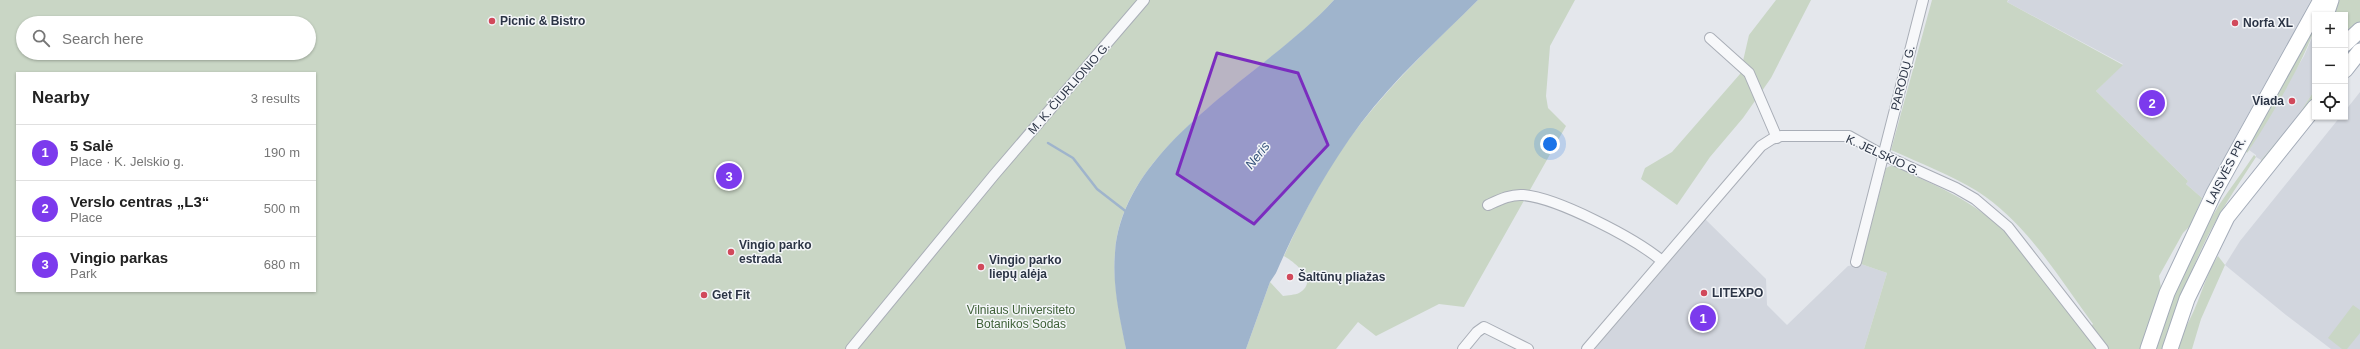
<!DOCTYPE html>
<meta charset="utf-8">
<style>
:root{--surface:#fff;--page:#f2f2f2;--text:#222;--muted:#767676;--line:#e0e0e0;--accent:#7c3aed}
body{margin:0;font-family:Arial,sans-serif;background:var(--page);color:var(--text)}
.controls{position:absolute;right:12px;top:12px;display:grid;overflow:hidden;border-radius:0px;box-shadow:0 1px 3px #0004}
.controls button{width:36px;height:36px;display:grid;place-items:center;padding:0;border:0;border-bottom:1px solid var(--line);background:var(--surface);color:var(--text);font:20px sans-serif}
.you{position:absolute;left:1550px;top:144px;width:14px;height:14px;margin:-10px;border:3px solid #fff;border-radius:50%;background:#1a73e8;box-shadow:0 0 0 6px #1a73e833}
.badge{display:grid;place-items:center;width:26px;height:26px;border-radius:50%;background:var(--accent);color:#fff;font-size:13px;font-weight:700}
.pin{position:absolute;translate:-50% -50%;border:2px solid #fff;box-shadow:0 1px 4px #0006}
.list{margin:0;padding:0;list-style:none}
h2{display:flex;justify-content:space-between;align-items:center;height:52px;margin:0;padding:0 16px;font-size:17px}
h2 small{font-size:13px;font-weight:400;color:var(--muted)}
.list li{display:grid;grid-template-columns:26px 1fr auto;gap:12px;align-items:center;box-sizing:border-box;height:56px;padding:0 16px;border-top:1px solid var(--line)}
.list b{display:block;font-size:15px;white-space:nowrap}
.list p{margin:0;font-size:13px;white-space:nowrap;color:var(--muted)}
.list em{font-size:13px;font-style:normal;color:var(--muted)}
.icon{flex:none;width:22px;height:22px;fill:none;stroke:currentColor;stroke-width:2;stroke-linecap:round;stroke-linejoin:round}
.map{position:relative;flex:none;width:2360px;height:349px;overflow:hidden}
.search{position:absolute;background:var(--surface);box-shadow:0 1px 3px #0004;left:16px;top:16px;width:300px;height:44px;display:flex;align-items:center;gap:10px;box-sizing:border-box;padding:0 14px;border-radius:22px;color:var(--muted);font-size:15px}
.panel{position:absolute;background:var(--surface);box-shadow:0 1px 3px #0004;left:16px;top:72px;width:300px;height:220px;border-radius:0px}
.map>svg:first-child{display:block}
.built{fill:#d2d6de}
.green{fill:#c9d6c5;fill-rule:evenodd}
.water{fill:#9fb4cc}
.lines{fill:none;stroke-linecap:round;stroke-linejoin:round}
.stream{stroke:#9fb4cc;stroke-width:2.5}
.street-casing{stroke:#a9aeb7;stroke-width:12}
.primary-casing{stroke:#a3abb8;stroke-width:17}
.street{stroke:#f7f8fa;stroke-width:10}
.primary{stroke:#fff;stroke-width:15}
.marked{fill:#7b2cbf;fill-opacity:0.2;stroke:#7b2cbf;stroke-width:3;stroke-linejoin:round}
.poi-dot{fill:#d1495b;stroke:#f4f6f9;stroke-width:1.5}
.labels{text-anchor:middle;stroke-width:3;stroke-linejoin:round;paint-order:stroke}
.poi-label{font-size:12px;font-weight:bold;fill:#2b3445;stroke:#f4f6f9;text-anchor:start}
.street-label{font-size:12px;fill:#2b3445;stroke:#f4f6f9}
.park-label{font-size:12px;fill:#3f6138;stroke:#f4f6f9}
.water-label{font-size:13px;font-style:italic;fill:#34527a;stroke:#f4f6f9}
</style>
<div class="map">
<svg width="2360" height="349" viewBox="0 0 2360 349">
<rect width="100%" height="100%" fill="#e4e7ec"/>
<path class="built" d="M2009,0H2311L2202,198L2186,184L2188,181L2096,91L2123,64L2007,2Z
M2315,31V94H2312L2295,120L2261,160L2256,157V155L2249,150L2304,56Z
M2360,92V349H2331L2286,315L2225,265L2240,241L2340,117H2345V111Z
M1704,218L1766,279L1767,305L1787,325L1848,266L1861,264L1887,273L1864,349H1594Z"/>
<path class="green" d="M0,0H1334C1267,75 1122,143 1115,253C1112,285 1121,318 1126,349H0ZM23,23H309V53H23ZM17,73H315V291H17Z
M1478,0H1575L1550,46L1546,96L1548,108L1566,126L1464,307L1439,304L1376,336L1358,322L1336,349H1246L1270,282L1283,296C1288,295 1295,295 1299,293C1320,281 1294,262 1284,256C1305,209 1330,162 1362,122C1397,78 1438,39 1478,0Z
M1776,0H1811L1771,78L1743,118L1710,157L1677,205L1641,179L1645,168L1672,152L1740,74L1749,35Z
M1932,0H2008L2007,2L2123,65L2096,91L2188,181L2186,184L2202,198L2191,225L2183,233L2159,276L2161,288L2140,349H2109L2090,327L2093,324C2059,278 2027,223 1977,191C1951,175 1920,163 1891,150Z
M2336,0H2360V24L2345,39V15H2329Z
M2315,22C2315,44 2262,132 2247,153L2246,151Z
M2312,94H2315V101L2261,164V160L2295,120Z
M2254,155L2256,157C2236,188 2216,217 2201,250C2186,282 2176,316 2165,349H2155C2169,298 2192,250 2219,205C2230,188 2243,172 2254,155Z
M1890,166C1898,166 1907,173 1915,176C1957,195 1983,208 2015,242L2097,349H1864L1887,273L1861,264L1886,168Z
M2218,256L2225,265L2201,319L2192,349H2175C2179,337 2185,329 2190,319C2201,297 2205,276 2218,256Z
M2353,305L2360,310V333L2347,349H2342L2328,338Z"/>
<path class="water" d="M1334,0H1478C1438,40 1395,78 1361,123C1326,170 1299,220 1276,273L1270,282L1246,349H1126C1120,318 1112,285 1115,253C1123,142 1266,75 1334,0Z"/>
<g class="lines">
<path class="stream" d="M1048,143L1073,158L1097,189L1128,213"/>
<defs>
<path id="street" d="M1710,38L1749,73L1777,138
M1488,205C1499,200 1511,194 1523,195C1558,198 1634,238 1661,260
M1856,262L1923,0
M851,349L994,175L1144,0
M1463,349L1477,332L1484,327L1528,349
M1587,349L1761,146L1772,139L1781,136H1849L1883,155L1956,188L1975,199L2008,227L2103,349"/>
<path id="primary" d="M2326,15L2331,0
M2345,44L2360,30
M2345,70L2360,51
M2148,349L2167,293L2214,193L2321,0
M2170,349L2187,299L2227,217L2315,107"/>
</defs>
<use href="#street" class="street-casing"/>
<use href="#primary" class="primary-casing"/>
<use href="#street" class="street"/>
<use href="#primary" class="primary"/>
</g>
<path class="marked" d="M1217,53L1298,73L1328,145L1254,224L1177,174Z"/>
<g class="poi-dot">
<circle cx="492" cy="21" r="4"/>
<circle cx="2235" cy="23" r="4"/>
<circle cx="2292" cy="101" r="4"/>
<circle cx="731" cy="252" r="4"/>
<circle cx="981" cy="267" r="4"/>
<circle cx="1290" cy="277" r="4"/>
<circle cx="1704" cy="293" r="4"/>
<circle cx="704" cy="295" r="4"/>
</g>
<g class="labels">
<g class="poi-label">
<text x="500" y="25">Picnic &amp; Bistro</text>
<text x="2243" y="27">Norfa XL</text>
<text x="2284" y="105" text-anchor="end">Viada</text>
<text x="739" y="249">Vingio parko<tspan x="739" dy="14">estrada</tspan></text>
<text x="989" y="264">Vingio parko<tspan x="989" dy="14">liepų alėja</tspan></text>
<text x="1298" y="281">Šaltūnų pliažas</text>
<text x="1712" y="297">LITEXPO</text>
<text x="712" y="299">Get Fit</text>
</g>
<g class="street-label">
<text transform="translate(1903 78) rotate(-76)" y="4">PARODŲ G.</text>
<text transform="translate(1069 88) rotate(-49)" y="4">M. K. ČIURLIONIO G.</text>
<text transform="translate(1883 155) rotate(25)" y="4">K. JELSKIO G.</text>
<text transform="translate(2226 171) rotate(-63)" y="4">LAISVĖS PR.</text>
</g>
<g class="park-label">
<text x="1021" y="314">Vilniaus Universiteto<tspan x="1021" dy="14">Botanikos Sodas</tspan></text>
</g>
<g class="water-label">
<text transform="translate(1257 155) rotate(-52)" y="5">Neris</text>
</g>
</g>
</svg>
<div class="controls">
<button>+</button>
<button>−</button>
<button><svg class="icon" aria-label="locate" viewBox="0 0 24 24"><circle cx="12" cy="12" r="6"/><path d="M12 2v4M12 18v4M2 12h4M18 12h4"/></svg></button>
</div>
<div class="you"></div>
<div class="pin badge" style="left:1703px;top:318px">1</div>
<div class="pin badge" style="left:2152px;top:103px">2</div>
<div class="pin badge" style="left:729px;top:176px">3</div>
<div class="search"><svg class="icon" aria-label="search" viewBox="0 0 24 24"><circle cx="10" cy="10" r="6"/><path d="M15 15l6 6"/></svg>Search here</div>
<section class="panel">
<h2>Nearby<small>3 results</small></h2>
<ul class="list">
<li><span class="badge">1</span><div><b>5 Salė</b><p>Place · K. Jelskio g.</p></div><em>190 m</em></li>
<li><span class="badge">2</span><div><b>Verslo centras „L3“</b><p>Place</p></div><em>500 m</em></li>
<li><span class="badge">3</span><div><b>Vingio parkas</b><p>Park</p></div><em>680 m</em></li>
</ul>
</section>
</div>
